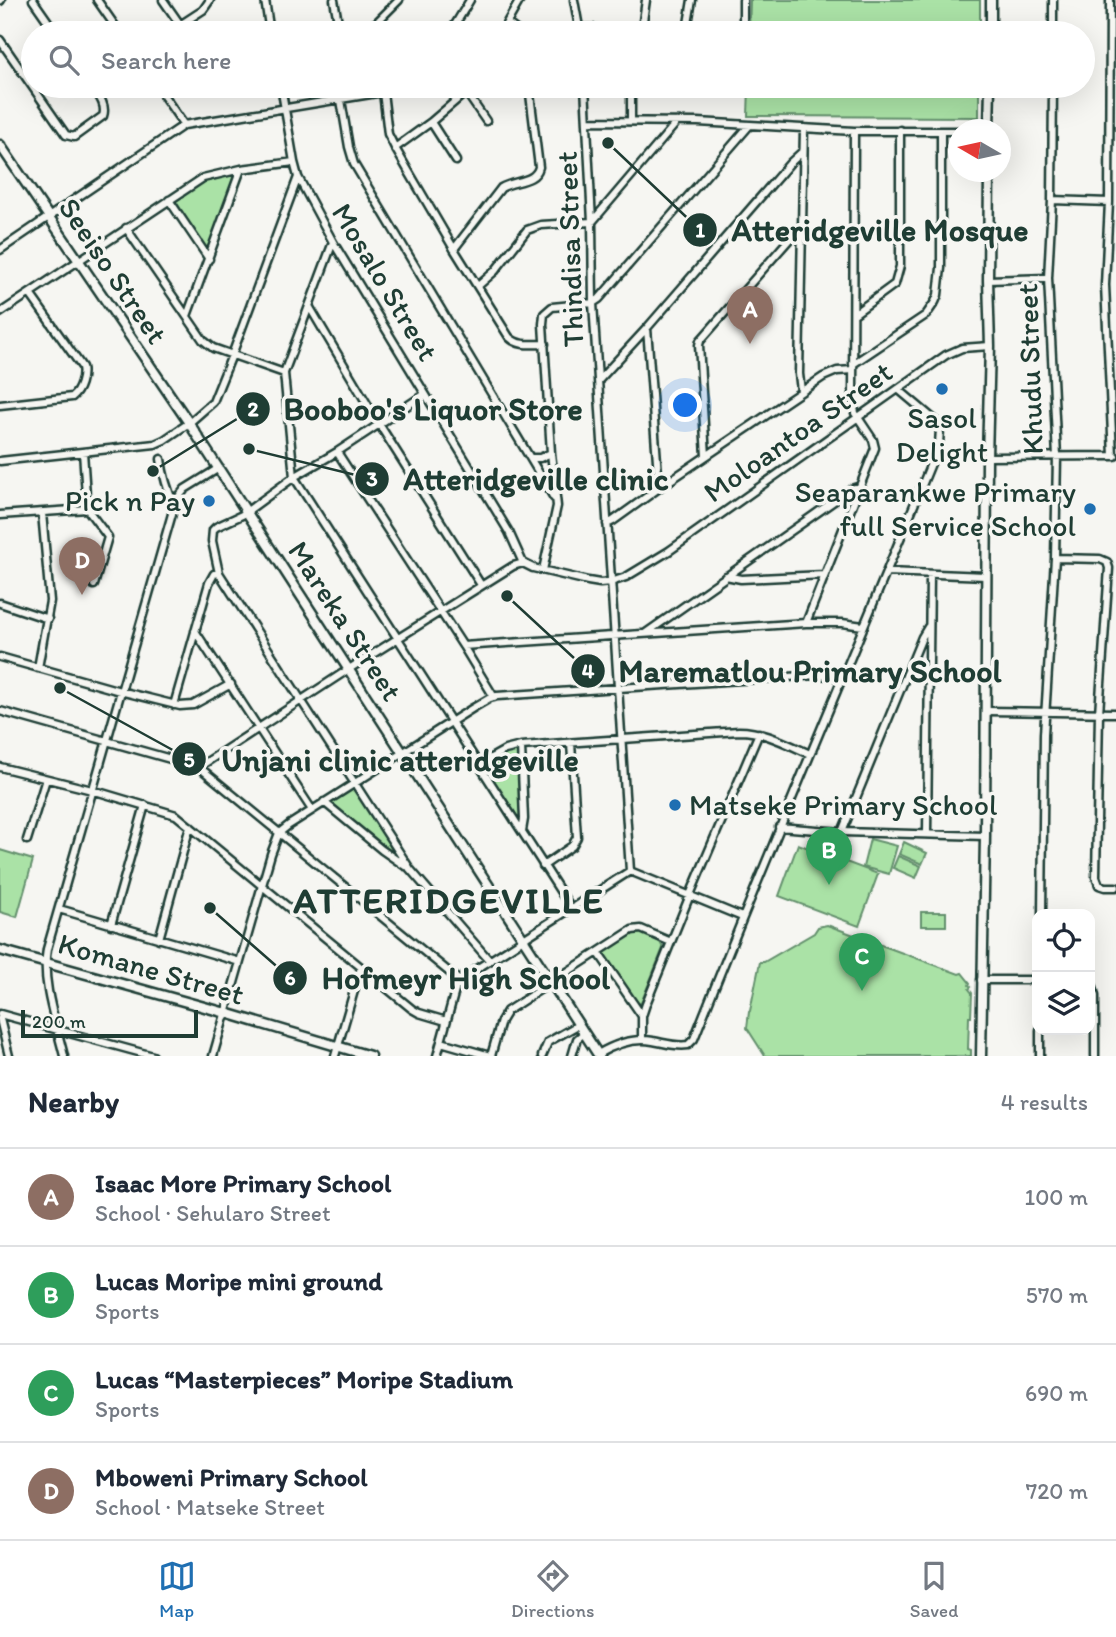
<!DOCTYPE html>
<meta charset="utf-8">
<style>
:root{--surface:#fff;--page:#f2f2f3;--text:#1f2937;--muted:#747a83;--line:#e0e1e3;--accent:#1f6fb2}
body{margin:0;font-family:Itim,sans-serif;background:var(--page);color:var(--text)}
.controls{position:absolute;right:21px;bottom:21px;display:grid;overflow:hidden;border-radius:14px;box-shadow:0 7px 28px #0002}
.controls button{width:63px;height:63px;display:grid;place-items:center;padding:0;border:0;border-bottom:2px solid var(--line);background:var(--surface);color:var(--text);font:35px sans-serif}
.compass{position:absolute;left:948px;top:119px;width:63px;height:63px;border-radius:50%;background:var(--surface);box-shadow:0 7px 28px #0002;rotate:279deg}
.scale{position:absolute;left:21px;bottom:18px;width:177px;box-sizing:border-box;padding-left:7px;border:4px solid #1f3d34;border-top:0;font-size:19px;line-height:24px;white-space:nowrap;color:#1f3d34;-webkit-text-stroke:5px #f6f6f2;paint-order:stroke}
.you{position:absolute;left:686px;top:406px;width:24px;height:24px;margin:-18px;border:5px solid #fff;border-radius:50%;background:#1a73e8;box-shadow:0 0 0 10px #1a73e833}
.badge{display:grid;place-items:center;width:46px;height:46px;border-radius:50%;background:var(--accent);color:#fff;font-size:23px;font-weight:700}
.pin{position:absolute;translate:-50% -58px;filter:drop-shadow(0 2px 4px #0008)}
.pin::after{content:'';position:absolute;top:37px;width:24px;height:21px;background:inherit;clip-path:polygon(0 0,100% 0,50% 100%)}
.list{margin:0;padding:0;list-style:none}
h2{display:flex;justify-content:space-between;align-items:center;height:91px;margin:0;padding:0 28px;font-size:30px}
h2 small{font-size:23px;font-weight:400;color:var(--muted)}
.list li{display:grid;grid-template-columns:46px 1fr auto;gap:21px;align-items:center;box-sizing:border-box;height:98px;padding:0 28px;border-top:2px solid var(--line)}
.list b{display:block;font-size:26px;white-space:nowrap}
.list p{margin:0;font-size:23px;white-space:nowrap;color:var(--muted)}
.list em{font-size:23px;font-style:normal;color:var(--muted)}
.icon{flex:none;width:38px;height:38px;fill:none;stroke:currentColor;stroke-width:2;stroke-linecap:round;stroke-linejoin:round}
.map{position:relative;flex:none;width:1116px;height:1056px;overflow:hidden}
.search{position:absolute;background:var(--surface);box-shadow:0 7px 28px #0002;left:21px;right:21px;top:21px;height:77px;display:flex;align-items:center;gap:18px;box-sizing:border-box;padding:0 24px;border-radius:38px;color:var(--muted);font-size:26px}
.sheet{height:483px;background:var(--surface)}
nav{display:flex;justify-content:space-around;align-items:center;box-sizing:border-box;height:98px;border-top:2px solid var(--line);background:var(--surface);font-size:19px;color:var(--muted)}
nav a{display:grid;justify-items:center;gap:4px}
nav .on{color:var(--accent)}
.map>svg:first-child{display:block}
.green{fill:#aae2a6;stroke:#64906d;stroke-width:2}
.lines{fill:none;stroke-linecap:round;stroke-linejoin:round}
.minor-casing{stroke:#1f3d34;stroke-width:11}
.tertiary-casing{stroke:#1f3d34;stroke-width:13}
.minor{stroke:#f6f6f2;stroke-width:6}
.tertiary{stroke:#f6f6f2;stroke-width:8}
.poi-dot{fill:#1f6fb2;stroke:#f6f6f2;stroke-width:2.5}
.labels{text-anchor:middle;stroke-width:7;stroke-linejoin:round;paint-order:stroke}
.street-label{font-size:30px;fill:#1f3d34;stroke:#f6f6f2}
.poi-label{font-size:30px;fill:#1f3d34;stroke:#f6f6f2;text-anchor:end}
.district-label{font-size:37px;font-weight:bold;letter-spacing:2px;fill:#1f3d34;stroke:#f6f6f2}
.leader{fill:none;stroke:#1f3d34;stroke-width:2.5}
.callout-dot{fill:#1f3d34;stroke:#f6f6f2;stroke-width:2.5}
.mark-label{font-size:21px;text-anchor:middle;font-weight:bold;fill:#fff}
.callout-label{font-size:32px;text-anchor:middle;font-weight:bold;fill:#1f3d34;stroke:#f6f6f2;stroke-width:7;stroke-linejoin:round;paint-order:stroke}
</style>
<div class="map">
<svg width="1116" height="1056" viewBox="0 0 1116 1056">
<rect width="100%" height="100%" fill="#f6f6f2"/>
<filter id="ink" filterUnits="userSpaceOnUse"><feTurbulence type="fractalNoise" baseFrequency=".0143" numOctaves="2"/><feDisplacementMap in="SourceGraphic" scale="14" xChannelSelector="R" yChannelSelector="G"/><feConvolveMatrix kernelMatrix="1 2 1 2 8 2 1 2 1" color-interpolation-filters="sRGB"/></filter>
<g filter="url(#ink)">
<path class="green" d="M750,0H980V33H749Z
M749,86H979V117L748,116Z
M236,175L210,248H205L175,200L208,178Z
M519,749L522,815L516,817L485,769L486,762L510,750Z
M354,787L398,854L396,855L330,802Z
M870,839L897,846L889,874L863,867Z
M904,842L927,853L922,864L899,854Z
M798,844L878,874L859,926L779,896Z
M0,850L33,860L17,917L0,912Z
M898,856L921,866L916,878L893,868Z
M921,912H946V926H921Z
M827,925L959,974L962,973L970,983L969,985L971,987L969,989L972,993L971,1017H969L968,1049L971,1050V1056H765L747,1028L749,1012L750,1011L760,962H764L814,933L818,927Z
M637,930L660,942L663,948L641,1003L637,1004L604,957L605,951Z"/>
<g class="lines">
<defs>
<path id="minor" d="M33,0L56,33
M97,0L120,33
M163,0L186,33
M265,0L270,33
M334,0L340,33
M574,0L580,33
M1110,0L1109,202L1105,285L1113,456
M0,1L1,0
M507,23L520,33
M180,25L203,10L210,0
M580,28L743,32
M642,28L646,0
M687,30L692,0
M347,33L376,23L399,0
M450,33L470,0
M501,33L520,0
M743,33V0
M1053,33V0
M0,40L66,135L74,137L103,116C107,105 98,95 92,86
M157,86L184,125
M281,86L294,162L298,177L333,242L509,532L523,563
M585,86L592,222L593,303L630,871
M631,86V121
M383,92L388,134L395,148L454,249L509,337C519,347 532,344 545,344
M466,92L486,121
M341,100L349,147L354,164L554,498
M588,121L698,122L854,131H958
M431,122L456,161
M395,148L431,122L466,92L470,86
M169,200L209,259
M1052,200L1109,202
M126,228L203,340L213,348L284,373
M333,242L284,373L294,477L571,908
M454,249L501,188C514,180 535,183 539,167L529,86
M0,250L184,125L383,92L404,86
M988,280L1048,278
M478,286L495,271L527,230L541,225L592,222L677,122
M309,306L379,424L481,585
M0,313L203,178L241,169L294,162
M854,314L895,284L900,266V130
M187,316L241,169
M647,328L659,488
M853,364L926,315L935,302L938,295L941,268V131
M599,380L647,328L790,163L802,152
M801,391L799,374L804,128
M425,394L337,452L294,477L242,515L216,527L213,530L212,541L219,573L410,869L489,960
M0,405L72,397C80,391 84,376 82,367L30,294
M83,452L87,509L108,537L94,585
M337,452L463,646L494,697
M706,456L699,345L700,341L801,226
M987,457L1115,456
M531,458H540L551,453
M161,459C163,475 167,489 174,504
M0,461L155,444L164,440L189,423L213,402L232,355L298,177
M0,515L87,509
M607,524L613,521L659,488L823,377L837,371L853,370
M1055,558L1100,559L1107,562L1109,568L1099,713L1096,877L1099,885L1105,887H1116
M543,570L557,506L551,453L543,324L544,314L552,307L593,303L599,299L749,126
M887,572L986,576
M726,576L741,579L824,575
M0,603L48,619
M806,623L875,448L873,440L855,413L853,400L854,131
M195,631L312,810
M646,633L841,496L851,489L861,486
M463,646L806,623H842L863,626
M0,657L120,691L180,706L193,705L231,684
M38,668L50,601L42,513
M174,705L209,583L214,574L219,573
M0,711L199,767L460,981
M986,711L1116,713
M521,746L524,819L522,831
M480,764L505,750L521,746L739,731C764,731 787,744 810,754
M0,767L92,790L176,815L412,1009L419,1013L446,1021
M199,767L349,669L513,566L523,563L533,568L588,581L600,583L611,582L626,577L669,551L946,355L962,348L990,346
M324,802L382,850L405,866
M779,827L842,832L985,836
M842,832L922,637L928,627
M927,833L930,575
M27,840L46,779
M543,866L572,846L577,837L571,743
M59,909L240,962
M1042,914L1044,734L1055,558L1057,457L1048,278L1052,200L1053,86
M111,925L145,805
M159,939L190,826
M598,952L642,1016
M981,980H1037
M1090,983L1093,987L1095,996V1056
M0,1014L153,1056
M0,1019L9,1056
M642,1040V1016L646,1004L690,895L759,733
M441,1042L490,1056
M598,1054C615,1044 633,1037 653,1041C665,1043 676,1047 688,1045L694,1039C773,840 858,643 939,444L940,429L936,421L898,389
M64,1056C56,1023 41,982 47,949L176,500L185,489L219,468
M213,1056L271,854L279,833L289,825L473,708L490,698L497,696L818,675L843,677
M335,1056L361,967
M437,1056L456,987L464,977L630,871L742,917
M491,1056L501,1021L507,1011L632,930L641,929L671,942
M542,1056L548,1042L578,1025
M572,1056L577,1039L583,1034
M1040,1056V1030"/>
<path id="tertiary" d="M991,33V0
M989,130L990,86
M0,145L189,423L599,1056
M0,950L226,1013L370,1056
M981,1056L985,836L987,457L990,346L988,280L989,172"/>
</defs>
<use href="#minor" class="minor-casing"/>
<use href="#tertiary" class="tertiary-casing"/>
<use href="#minor" class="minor"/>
<use href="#tertiary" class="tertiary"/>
</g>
</g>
<g class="poi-dot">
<circle cx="942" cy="389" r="7"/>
<circle cx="209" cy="501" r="7"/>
<circle cx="1090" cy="509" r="7"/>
<circle cx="675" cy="805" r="7"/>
</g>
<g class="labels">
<g class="street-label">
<text transform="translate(570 249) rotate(-92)" y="10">Thindisa Street</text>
<text transform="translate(113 271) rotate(56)" y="10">Seeiso Street</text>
<text transform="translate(385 282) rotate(59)" y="10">Mosalo Street</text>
<text transform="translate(1030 369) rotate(-92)" y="10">Khudu Street</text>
<text transform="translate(798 432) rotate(-35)" y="10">Moloantoa Street</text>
<text transform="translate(345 621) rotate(57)" y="10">Mareka Street</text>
<text transform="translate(151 969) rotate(16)" y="10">Komane Street</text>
</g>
<g class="poi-label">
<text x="942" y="428" text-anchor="middle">Sasol<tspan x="942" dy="34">Delight</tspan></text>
<text x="1076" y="502">Seaparankwe Primary<tspan x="1076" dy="34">full Service School</tspan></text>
<text x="195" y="511">Pick n Pay</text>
<text x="689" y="815" text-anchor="start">Matseke Primary School</text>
</g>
<g class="district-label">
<text x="449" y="913">ATTERIDGEVILLE</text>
</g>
</g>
<path class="leader" d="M608 143L700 230M153 471L253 409M249 449L372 479M507 596L588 671M60 688L189 759M210 908L290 978"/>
<g class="callout-dot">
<circle cx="608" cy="143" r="7"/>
<circle cx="153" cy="471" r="7"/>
<circle cx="249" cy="449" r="7"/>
<circle cx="507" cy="596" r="7"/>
<circle cx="60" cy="688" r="7"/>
<circle cx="210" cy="908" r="7"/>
<circle cx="700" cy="230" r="18"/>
<circle cx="253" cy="409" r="18"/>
<circle cx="372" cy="479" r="18"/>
<circle cx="588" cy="671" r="18"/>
<circle cx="189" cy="759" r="18"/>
<circle cx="290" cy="978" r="18"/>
</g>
<g class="mark-label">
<text x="700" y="237">1</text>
<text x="253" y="416">2</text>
<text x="372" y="486">3</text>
<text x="588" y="678">4</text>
<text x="189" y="767">5</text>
<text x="290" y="985">6</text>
</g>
<g class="callout-label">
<text x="880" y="241">Atteridgeville Mosque</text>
<text x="433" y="420">Booboo's Liquor Store</text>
<text x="536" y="490">Atteridgeville clinic</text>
<text x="810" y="682">Marematlou Primary School</text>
<text x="400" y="771">Unjani clinic atteridgeville</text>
<text x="466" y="989">Hofmeyr High School</text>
</g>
</svg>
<div class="controls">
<button><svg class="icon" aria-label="locate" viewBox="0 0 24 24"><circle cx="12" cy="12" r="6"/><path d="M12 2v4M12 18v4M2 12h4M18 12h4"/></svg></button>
<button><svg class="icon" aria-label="layers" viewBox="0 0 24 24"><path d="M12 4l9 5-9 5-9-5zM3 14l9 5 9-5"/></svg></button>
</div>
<svg class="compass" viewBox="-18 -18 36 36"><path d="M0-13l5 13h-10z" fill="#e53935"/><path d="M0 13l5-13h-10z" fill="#747a83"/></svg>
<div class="scale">200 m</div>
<div class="you"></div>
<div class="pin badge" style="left:750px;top:344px;background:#8d6e63">A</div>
<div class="pin badge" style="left:829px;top:885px;background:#2e9e5b">B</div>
<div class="pin badge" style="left:862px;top:991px;background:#2e9e5b">C</div>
<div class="pin badge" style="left:82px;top:595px;background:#8d6e63">D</div>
<div class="search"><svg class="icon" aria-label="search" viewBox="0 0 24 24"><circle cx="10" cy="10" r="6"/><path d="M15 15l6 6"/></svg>Search here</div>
</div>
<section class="sheet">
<h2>Nearby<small>4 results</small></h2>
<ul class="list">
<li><span class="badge" style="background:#8d6e63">A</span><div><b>Isaac More Primary School</b><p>School · Sehularo Street</p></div><em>100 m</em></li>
<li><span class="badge" style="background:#2e9e5b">B</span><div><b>Lucas Moripe mini ground</b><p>Sports</p></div><em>570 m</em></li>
<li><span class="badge" style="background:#2e9e5b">C</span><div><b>Lucas “Masterpieces” Moripe Stadium</b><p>Sports</p></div><em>690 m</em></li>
<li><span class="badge" style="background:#8d6e63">D</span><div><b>Mboweni Primary School</b><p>School · Matseke Street</p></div><em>720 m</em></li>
</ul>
</section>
<nav>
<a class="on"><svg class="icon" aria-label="map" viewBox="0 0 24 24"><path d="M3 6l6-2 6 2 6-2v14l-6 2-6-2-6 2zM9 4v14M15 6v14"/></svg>Map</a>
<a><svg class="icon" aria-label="directions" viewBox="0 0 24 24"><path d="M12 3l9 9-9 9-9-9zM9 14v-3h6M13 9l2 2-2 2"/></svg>Directions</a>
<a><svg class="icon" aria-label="saved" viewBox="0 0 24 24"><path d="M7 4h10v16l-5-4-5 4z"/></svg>Saved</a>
</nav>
